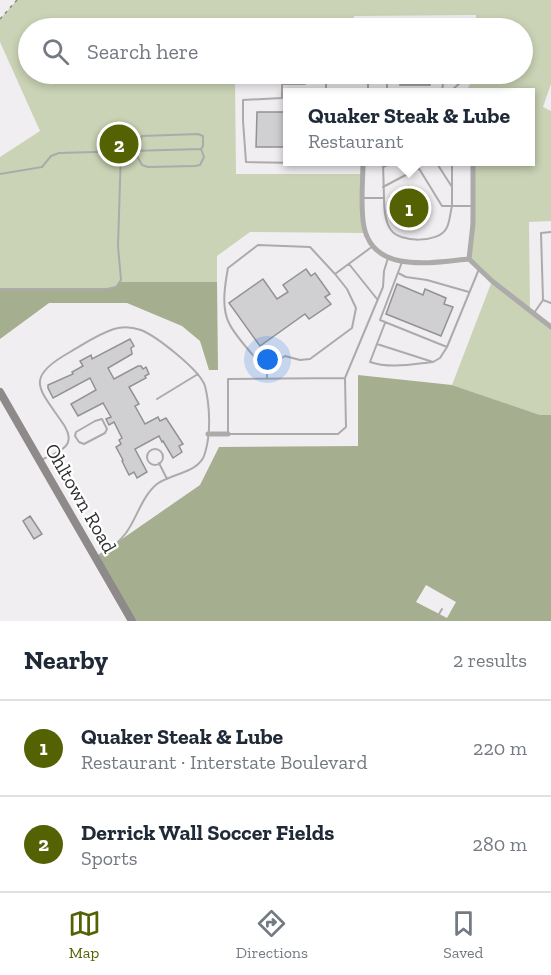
<!DOCTYPE html>
<meta charset="utf-8">
<style>
:root{--surface:#fff;--page:#f6f6f7;--text:#1f2937;--muted:#747a83;--line:#e0e1e3;--accent:#546204}
body{margin:0;font-family:"Zilla Slab",serif;background:var(--page);color:var(--text)}
.you{position:absolute;left:268px;top:360px;width:21px;height:21px;margin:-15px;border:4px solid #fff;border-radius:50%;background:#1a73e8;box-shadow:0 0 0 9px #1a73e833}
.badge{display:grid;place-items:center;width:39px;height:39px;border-radius:50%;background:var(--accent);color:#fff;font-size:20px;font-weight:700}
.pin{position:absolute;translate:-50% -50%;border:3px solid #fff;box-shadow:0 2px 6px #0006}
.popup{position:absolute;left:283px;top:88px;width:252px;height:78px;box-sizing:border-box;display:grid;place-content:center;border-radius:0px;background:var(--surface);filter:drop-shadow(0 2px 4px #0005);font-size:20px;white-space:nowrap;color:var(--muted)}
.popup b{font-size:22px;color:var(--text)}
.popup::after{content:'';position:absolute;left:50%;top:100%;margin-left:-12px;border:12px solid transparent;border-top-color:var(--surface)}
.list{margin:0;padding:0;list-style:none}
h2{display:flex;justify-content:space-between;align-items:center;height:78px;margin:0;padding:0 24px;font-size:26px}
h2 small{font-size:20px;font-weight:400;color:var(--muted)}
.list li{display:grid;grid-template-columns:39px 1fr auto;gap:18px;align-items:center;box-sizing:border-box;height:96px;padding:0 24px;border-top:2px solid var(--line)}
.list b{display:block;font-size:22px;white-space:nowrap}
.list p{margin:0;font-size:20px;white-space:nowrap;color:var(--muted)}
.list em{font-size:20px;font-style:normal;color:var(--muted)}
.icon{flex:none;width:33px;height:33px;fill:none;stroke:currentColor;stroke-width:2;stroke-linecap:round;stroke-linejoin:round}
.map{position:relative;flex:none;width:551px;height:621px;overflow:hidden}
.search{position:absolute;background:var(--surface);box-shadow:0 3px 9px #0003;left:18px;right:18px;top:18px;height:66px;display:flex;align-items:center;gap:15px;box-sizing:border-box;padding:0 21px;border-radius:33px;color:var(--muted);font-size:22px}
.sheet{height:270px;background:var(--surface)}
nav{display:flex;justify-content:space-around;align-items:center;box-sizing:border-box;height:84px;border-top:2px solid var(--line);background:var(--surface);font-size:16px;color:var(--muted)}
nav a{display:grid;justify-items:center;gap:3px}
nav .on{color:var(--accent)}
.map>svg:first-child{display:block}
.green{fill:#cad3b5}
.forest{fill:#a5ae8e;fill-rule:evenodd}
.building{fill:#d0cfd2;stroke:#939194;stroke-width:1.5}
.lines{fill:none;stroke-linecap:round;stroke-linejoin:round}
.path{stroke:#888789;stroke-width:1.5;stroke-dasharray:3 4.5;stroke-linecap:butt}
.lane{stroke:#adabaa;stroke-width:2}
.street{stroke:#adabaa;stroke-width:5}
.secondary{stroke:#8d8a89;stroke-width:8}
.labels{text-anchor:middle;stroke-width:4.5;stroke-linejoin:round;paint-order:stroke}
.street-label{font-size:20px;fill:#313031;stroke:#fff}
</style>
<div class="map">
<svg width="551" height="621" viewBox="0 0 551 621">
<rect width="100%" height="100%" fill="#f0eef1"/>
<path class="green" d="M17,0H551V84L543,107L551,111V221L529,222L530,311L551,327V415H540L452,385L492,281L469,259L473,162H530V92H465L477,74H522V28H476V15L354,16V28H28V74H270V79L235,80L236,174H363L365,233L250,232L217,256V282H120L113,288L0,289V157L40,131L0,42V19Z"/>
<path class="forest" d="M120,282H217L218,370H209L200,341L182,326L127,303H49L0,339V289L113,288Z
M358,375L452,385L540,415H551V621H132L96,557L200,485L219,447L358,446ZM426,585L456,602L447,618L416,602Z"/>
<path class="building" d="M400,74H430V85H400Z
M257,112H288V147H256Z
M409,186L427,218L409,229L390,197Z
M306,269L311,276L315,273L330,294L325,297L331,304L309,319L305,314L260,346L229,303L263,279L277,299L288,292L283,285Z
M397,284L423,295L425,289L446,298L444,304L453,307L441,336L386,314Z
M130,339L134,346L131,348L132,354L108,368L114,379L138,366H141L143,369L146,367L149,374L145,376L146,378L129,387L139,404L135,406L145,424L158,417L160,421L166,418L183,444L179,446L182,452L173,458L163,441L162,442L159,436L135,449L147,472L137,478L134,472L129,475L122,461L123,460L116,447L121,444L119,440L122,438L114,422L109,425L106,419L111,417L103,403L78,416L71,404L96,390L90,378L53,398L48,388V385L73,374L72,372L83,366L80,361L91,355L92,359Z
M30,516L42,534L34,539L23,521Z"/>
<g class="lines">
<path class="path" d="M0,19L17,0"/>
<path class="lane" d="M370,28L378,26L454,25L461,28
M282,74V84H305V74
M326,74V92
M368,74V92
M282,84V98L243,100V121L246,162L362,164
M368,91H387V74
M387,91H436L447,92
M442,92L444,74
M450,92L462,81L463,74
M198,134L203,136V146L201,149L204,157L200,165L195,166L148,167L142,165L136,154L129,150L138,145L142,136Z
M383,162L384,198
M415,162L442,206H452V162
M436,162L452,187
M383,167L394,162
M0,174L42,167L51,156L59,153L201,149
M383,187L419,168
M363,198H384C384,208 385,222 391,230C400,243 438,243 446,229C450,223 450,213 452,206H472
M402,262L380,320L447,347L479,269
M349,264L377,299
M398,273L406,277L427,280L469,292
M0,289H107L116,287L121,280L118,246L121,150
M543,300L551,303
M534,313L543,300L541,233L551,232
M385,323L370,362C390,369 413,364 433,362
M377,344L433,362L440,358L447,347
M267,371L272,364L285,356L300,360L310,359L352,328L356,308L347,289L335,274
M345,378L346,427L338,434H228V379L345,378L383,287L384,271L388,258
M267,379V371C256,358 236,338 229,323C221,308 225,284 228,268L258,245L310,247L335,274L373,246
M157,399L198,374
M102,419L107,429L105,433L84,444L79,442L75,436L76,432L95,421Z
M147 457a8 8 0 1 1 16 0a8 8 0 1 1-16 0Z
M43,459C49,456 66,450 68,442C70,437 67,430 64,425C39,388 23,379 70,352C84,344 98,334 114,329C123,326 132,327 141,330C156,336 200,370 205,386C210,406 211,434 205,453C200,473 172,473 157,484C142,496 137,518 126,533C118,544 108,550 98,556
M159,463L167,479
M435,621L442,609"/>
<path class="street" d="M363,162C363,183 360,207 364,227C374,275 435,262 469,259
M469,259L492,281L551,327
M469,259L473,224V162
M208,434H228"/>
<path class="secondary" d="M0,392L132,621"/>
</g>
<g class="labels">
<g class="street-label">
<text transform="translate(81 498) rotate(60)" y="7">Ohltown Road</text>
</g>
</g>
</svg>
<div class="you"></div>
<div class="pin badge" style="left:409px;top:208px">1</div>
<div class="popup"><b>Quaker Steak &amp; Lube</b>Restaurant</div>
<div class="pin badge" style="left:119px;top:144px">2</div>
<div class="search"><svg class="icon" aria-label="search" viewBox="0 0 24 24"><circle cx="10" cy="10" r="6"/><path d="M15 15l6 6"/></svg>Search here</div>
</div>
<section class="sheet">
<h2>Nearby<small>2 results</small></h2>
<ul class="list">
<li><span class="badge">1</span><div><b>Quaker Steak &amp; Lube</b><p>Restaurant · Interstate Boulevard</p></div><em>220 m</em></li>
<li><span class="badge">2</span><div><b>Derrick Wall Soccer Fields</b><p>Sports</p></div><em>280 m</em></li>
</ul>
</section>
<nav>
<a class="on"><svg class="icon" aria-label="map" viewBox="0 0 24 24"><path d="M3 6l6-2 6 2 6-2v14l-6 2-6-2-6 2zM9 4v14M15 6v14"/></svg>Map</a>
<a><svg class="icon" aria-label="directions" viewBox="0 0 24 24"><path d="M12 3l9 9-9 9-9-9zM9 14v-3h6M13 9l2 2-2 2"/></svg>Directions</a>
<a><svg class="icon" aria-label="saved" viewBox="0 0 24 24"><path d="M7 4h10v16l-5-4-5 4z"/></svg>Saved</a>
</nav>
